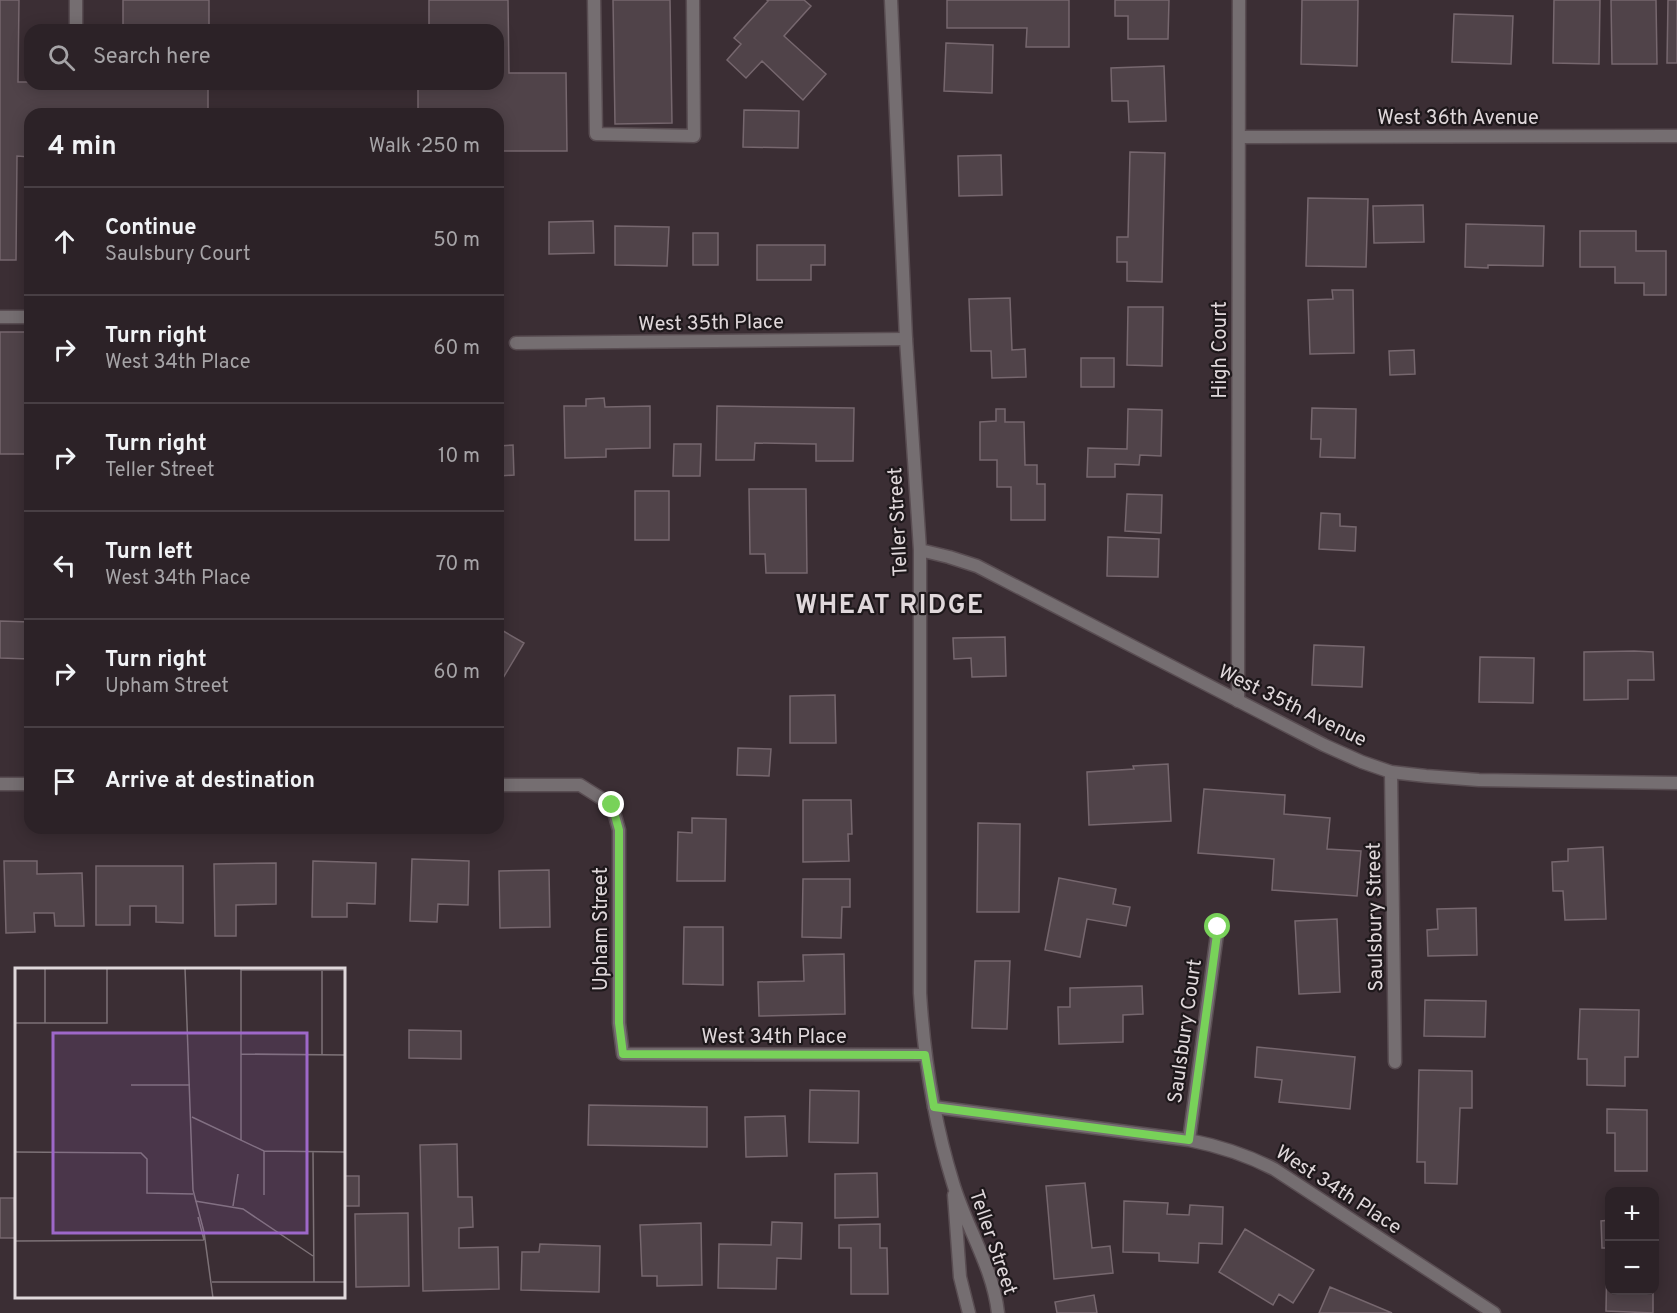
<!DOCTYPE html>
<meta charset="utf-8">
<style>
:root{--surface:#2c2227;--page:#382f33;--text:#f1f3f6;--muted:#a6a4a7;--line:#483f44}
body{margin:0;font-family:Overpass,sans-serif;background:var(--page);color:var(--text)}
.controls{position:absolute;right:18px;bottom:18px;display:grid;overflow:hidden;border-radius:12px;box-shadow:0 3px 15px #0003}
.controls button{width:54px;height:54px;display:grid;place-items:center;padding:0;border:0;border-bottom:2px solid var(--line);background:var(--surface);color:var(--text);font:30px sans-serif}
.stop{position:absolute;width:18px;height:18px;margin:-14px;border:4px solid #78d259;border-radius:50%;background:#fff}
.stop.end{background:#78d259;border-color:#fff;box-shadow:0 2px 6px #0008}
.list{margin:0;padding:0;list-style:none}
h2{display:flex;justify-content:space-between;align-items:center;height:78px;margin:0;padding:0 24px;font-size:26px}
h2 small{font-size:20px;font-weight:400;color:var(--muted)}
.list li{display:grid;grid-template-columns:39px 1fr auto;gap:18px;align-items:center;box-sizing:border-box;height:108px;padding:0 24px;border-top:2px solid var(--line)}
.list b{display:block;font-size:22px;white-space:nowrap}
.list p{margin:0;font-size:20px;white-space:nowrap;color:var(--muted)}
.list em{font-size:20px;font-style:normal;color:var(--muted)}
.icon{flex:none;width:33px;height:33px;fill:none;stroke:currentColor;stroke-width:2;stroke-linecap:round;stroke-linejoin:round}
.map{position:relative;flex:none;width:1677px;height:1313px;overflow:hidden}
.search{position:absolute;background:var(--surface);box-shadow:0 3px 15px #0003;left:24px;top:24px;width:480px;height:66px;display:flex;align-items:center;gap:15px;box-sizing:border-box;padding:0 21px;border-radius:18px;color:var(--muted);font-size:22px}
.panel{position:absolute;background:var(--surface);box-shadow:0 3px 15px #0003;left:24px;top:108px;width:480px;height:726px;border-radius:18px}
.map>svg:first-child{display:block}
.building{fill:#504349;stroke:#76676e;stroke-width:1.5}
.lines{fill:none;stroke-linecap:round;stroke-linejoin:round}
.service-casing{stroke:#594d52;stroke-width:15}
.minor-casing{stroke:#594d52;stroke-width:15}
.tertiary-casing{stroke:#594d52;stroke-width:15}
.service{stroke:#756e71;stroke-width:12}
.minor{stroke:#756e71;stroke-width:12}
.tertiary{stroke:#756e71;stroke-width:12}
.route{stroke:#78d259;stroke-width:8}
.labels{text-anchor:middle;stroke-width:4.5;stroke-linejoin:round;paint-order:stroke}
.street-label{font-size:20px;fill:#e0d8db;stroke:#1e181b}
.district-label{font-size:26px;font-weight:bold;letter-spacing:1.5px;fill:#e0d8db;stroke:#1e181b}
.inset-road{fill:none;stroke:#7d7277;stroke-width:1.5}
.view{fill:#9e68c9;fill-opacity:0.15;stroke:#9e68c9;stroke-width:3}
.inset-edge{fill:none;stroke:#e0d8db;stroke-width:3}
</style>
<div class="map">
<svg width="1677" height="1313" viewBox="0 0 1677 1313">
<rect width="100%" height="100%" fill="#3b2e34"/>
<path class="building" d="M0,0H19L18,82H30V84H208V114H30V157L17,156L16,260H0Z
M123,0H209V30H123Z
M429,0H508L509,73H566L567,151H498V114H418V84H498V30H429Z
M613,0H670L672,123L615,124Z
M767,0H804L811,6L784,36L826,74L803,100L762,61L746,78L727,60L741,44L734,38L768,1Z
M947,0H1069V47H1026L1027,28H947Z
M1115,0H1169L1168,39H1128V16H1115Z
M1302,0H1358L1357,66L1301,64Z
M1554,0H1600L1599,64L1553,63Z
M1611,0H1656L1657,64H1612Z
M1668,0H1677V63H1667Z
M1454,14L1513,16L1511,64L1452,62Z
M946,43L993,45L992,93L944,91Z
M1164,66L1166,121L1129,122L1128,101H1112L1111,68Z
M744,110L799,111L798,148L743,147Z
M1130,152L1165,153L1162,282L1127,281V262H1117V237H1128Z
M1001,155L1002,195L959,196L958,156Z
M1308,198L1368,199L1366,267L1306,266Z
M1423,205L1424,242L1374,243L1373,206Z
M593,221L594,253L549,254V222Z
M1466,224L1544,226L1543,266L1488,265V268L1465,267Z
M615,226L669,227L667,266L615,265Z
M1580,231H1636V251H1666V295H1644V283H1615V267H1580Z
M693,233H718V265H693Z
M757,245H825V265H811V280H757Z
M1332,290H1353L1354,353L1310,354L1308,300L1333,299Z
M1010,298L1012,350L1025,349L1026,377L992,378L991,351H971L969,299Z
M1128,307H1163L1162,366L1127,365Z
M0,332H25V454H0Z
M1414,350L1415,374L1390,375L1389,351Z
M1081,358H1114V387H1081Z
M604,398L605,407L650,406V448L606,449V457L565,458L564,406H586V399Z
M717,406L854,408L853,461H816V444L755,443L754,460H716Z
M1312,408L1356,409L1355,458L1320,457L1321,439H1311Z
M996,409H1005V422H1024L1025,465H1037V484H1045V520H1011V487H997V460H980V422L996,421Z
M1128,409L1162,410L1161,456L1140,455L1139,465L1115,464V477H1087L1088,448L1127,449Z
M674,444H701L700,476H673Z
M513,445L514,475L498,476V446Z
M749,489H806L807,573H766L765,554H750Z
M635,491H669V540H635Z
M1127,494L1162,495L1161,533L1125,531Z
M1321,513L1340,514V526L1356,527L1355,551L1319,549Z
M1108,537L1159,539L1158,577L1107,576Z
M0,621L30,622V659L0,658Z
M498,628L524,643L503,678L498,675Z
M1005,637L1006,676L972,677L971,658L954,659L953,638Z
M1314,645L1364,647L1362,687L1312,685Z
M1634,651L1653,652L1654,680H1628V699L1584,700V652Z
M1480,657L1534,658L1533,703L1479,702Z
M835,695L836,743H790V696Z
M738,748L771,749L769,776L737,775Z
M1168,764L1171,821L1089,825L1087,772L1134,769L1133,766Z
M1204,789L1285,795L1284,814L1330,818L1327,849L1361,851L1357,896L1272,890L1274,859L1198,853Z
M803,800H851L852,834H848L849,861L803,862Z
M692,818L726,819L725,881H677L678,832L692,833Z
M978,823L1020,824L1019,912H977Z
M1603,847L1606,919L1565,920L1563,891H1553L1552,862L1568,861V849Z
M412,859L469,861L468,905L438,904L437,922L410,921Z
M4,861H37V874L82,873L84,926H55L54,913H34L35,932L6,933Z
M313,861L376,863L375,904L347,903V917H312Z
M276,863V904L236,905V936H215L214,864Z
M96,866H183V923L156,922V906H130V925H96Z
M549,870L550,927L500,928L499,871Z
M1059,878L1116,889L1113,904L1130,907L1126,926L1087,919L1080,957L1045,950Z
M803,879H850V907H842L841,938L802,937Z
M1476,908L1477,955L1428,956L1427,930L1438,929L1437,909Z
M1337,919L1340,992L1299,994L1295,921Z
M684,927H723V985L683,984Z
M844,954L845,1014L759,1016L758,982L804,981L803,955Z
M975,961H1010L1007,1029L972,1028Z
M1142,986L1143,1014L1123,1015V1042L1059,1044L1058,1007H1070V988Z
M1425,1000L1486,1001L1485,1037L1424,1036Z
M1580,1009L1639,1010L1638,1057H1625V1086L1587,1085V1059H1578Z
M409,1030L461,1031V1059L409,1058Z
M1257,1047L1355,1057L1350,1109L1279,1102L1282,1080L1255,1077Z
M1419,1070L1472,1071V1108H1460L1457,1184L1425,1183V1162H1417Z
M810,1090L859,1091L858,1143L809,1142Z
M589,1105L707,1107V1147L588,1145Z
M1607,1109L1647,1110V1171H1615V1133H1607Z
M785,1116L787,1156L746,1157L745,1117Z
M457,1144L458,1197H472L473,1227L459,1228V1248L498,1247L499,1289L423,1291L420,1145Z
M877,1173L878,1217L835,1218V1174Z
M344,1176H359V1206H344Z
M1085,1183L1092,1248L1110,1246L1113,1273L1054,1279L1046,1186Z
M0,1198H14L15,1238H0Z
M1124,1201L1168,1203L1167,1214L1189,1215L1190,1205L1223,1207L1222,1244L1199,1243L1198,1263L1159,1261V1253L1123,1252Z
M408,1213L409,1286L356,1287L355,1214Z
M1610,1220V1248H1602L1601,1221Z
M772,1222L802,1223L801,1259L777,1258L776,1289L718,1288L719,1244L771,1245Z
M701,1223L702,1285L657,1286V1276H642L640,1225Z
M880,1224V1248H887L888,1294H851V1248H839V1225Z
M1245,1229L1314,1270L1293,1303L1279,1294L1273,1305L1219,1272Z
M540,1244L600,1246L599,1292L521,1290L522,1252H539Z
M1607,1255H1610V1290H1653V1313L1606,1311Z
M1330,1287L1392,1313H1319Z
M1094,1295L1097,1313H1057L1055,1302Z"/>
<g class="lines">
<defs>
<path id="service" d="M76,0V30
M594,0L596,134L694,136L693,0
M0,317H30"/>
<path id="minor" d="M1239,137L1677,136
M516,343L906,339
M1238,701L1239,0
M1391,772L1395,1062
M0,784H30
M498,785H580L612,805L619,830V1023L623,1054L925,1055
M934,1107L1189,1140C1219,1146 1247,1155 1274,1169L1494,1313
M1189,1140L1218,927"/>
<path id="tertiary" d="M891,0L906,339L920,550V993C924,1057 934,1122 953,1183C966,1227 993,1267 998,1313
M920,550L949,557L977,566L1324,745L1362,762L1391,772L1426,776L1479,780L1677,783
M954,1195L960,1277L969,1313"/>
</defs>
<use href="#service" class="service-casing"/>
<use href="#minor" class="minor-casing"/>
<use href="#tertiary" class="tertiary-casing"/>
<use href="#service" class="service"/>
<use href="#minor" class="minor"/>
<use href="#tertiary" class="tertiary"/>
</g>
<g class="lines">
<path class="route" d="M612,805L619,830V1023L623,1054L925,1055L934,1107L1189,1140L1218,927"/>
</g>
<g class="labels">
<g class="street-label">
<text x="1458" y="124">West 36th Avenue</text>
<text transform="translate(711 322) rotate(-1)" y="7">West 35th Place</text>
<text transform="translate(1219 350) rotate(-90)" y="7">High Court</text>
<text transform="translate(897 522) rotate(-93)" y="7">Teller Street</text>
<text transform="translate(1293 705) rotate(26)" y="7">West 35th Avenue</text>
<text transform="translate(1374 917) rotate(-91)" y="7">Saulsbury Street</text>
<text transform="translate(600 929) rotate(-90)" y="7">Upham Street</text>
<text transform="translate(1184 1031) rotate(-82)" y="7">Saulsbury Court</text>
<text x="774" y="1043">West 34th Place</text>
<text transform="translate(1339 1189) rotate(33)" y="7">West 34th Place</text>
<text transform="translate(994 1242) rotate(71)" y="7">Teller Street</text>
</g>
<g class="district-label">
<text x="890" y="613">WHEAT RIDGE</text>
</g>
</g>
<g transform="translate(15 968)">
<rect width="330" height="330" fill="#3b2e34"/>
<path class="inset-road" d="M30,0V55M170,0L178,222L189,264L198,330M226,2H330M307,3V86M0,55H92V0M226,86L330,87M116,117H175M177,149L249,183L330,184M226,172V0M249,183V227M0,184L126,185L132,191V225L178,226M298,184L299,314M180,233L228,241L298,288M218,238L223,206M183,249L189,272M0,273L189,272M197,314H330"/>
<path class="view" d="M38,65H292V265H38Z"/>
<rect width="330" height="330" class="inset-edge"/>
</g>
</svg>
<div class="controls">
<button>+</button>
<button>−</button>
</div>
<div class="stop" style="left:1218px;top:927px"></div>
<div class="stop end" style="left:612px;top:805px"></div>
<div class="search"><svg class="icon" aria-label="search" viewBox="0 0 24 24"><circle cx="10" cy="10" r="6"/><path d="M15 15l6 6"/></svg>Search here</div>
<section class="panel">
<h2>4 min<small>Walk · 250 m</small></h2>
<ul class="list">
<li><svg class="icon" aria-label="ahead" viewBox="0 0 24 24"><path d="M12 20V5M6 11l6-6 6 6"/></svg><div><b>Continue</b><p>Saulsbury Court</p></div><em>50 m</em></li>
<li><svg class="icon" aria-label="right" viewBox="0 0 24 24"><path d="M7 20v-9h11M14 6l5 5-5 5"/></svg><div><b>Turn right</b><p>West 34th Place</p></div><em>60 m</em></li>
<li><svg class="icon" aria-label="right" viewBox="0 0 24 24"><path d="M7 20v-9h11M14 6l5 5-5 5"/></svg><div><b>Turn right</b><p>Teller Street</p></div><em>10 m</em></li>
<li><svg class="icon" aria-label="left" viewBox="0 0 24 24"><path d="M17 20v-9H6M10 6l-5 5 5 5"/></svg><div><b>Turn left</b><p>West 34th Place</p></div><em>70 m</em></li>
<li><svg class="icon" aria-label="right" viewBox="0 0 24 24"><path d="M7 20v-9h11M14 6l5 5-5 5"/></svg><div><b>Turn right</b><p>Upham Street</p></div><em>60 m</em></li>
<li><svg class="icon" aria-label="arrive" viewBox="0 0 24 24"><path d="M6 21V4h12l-3 4 3 4H6"/></svg><div><b>Arrive at destination</b></div></li>
</ul>
</section>
</div>
